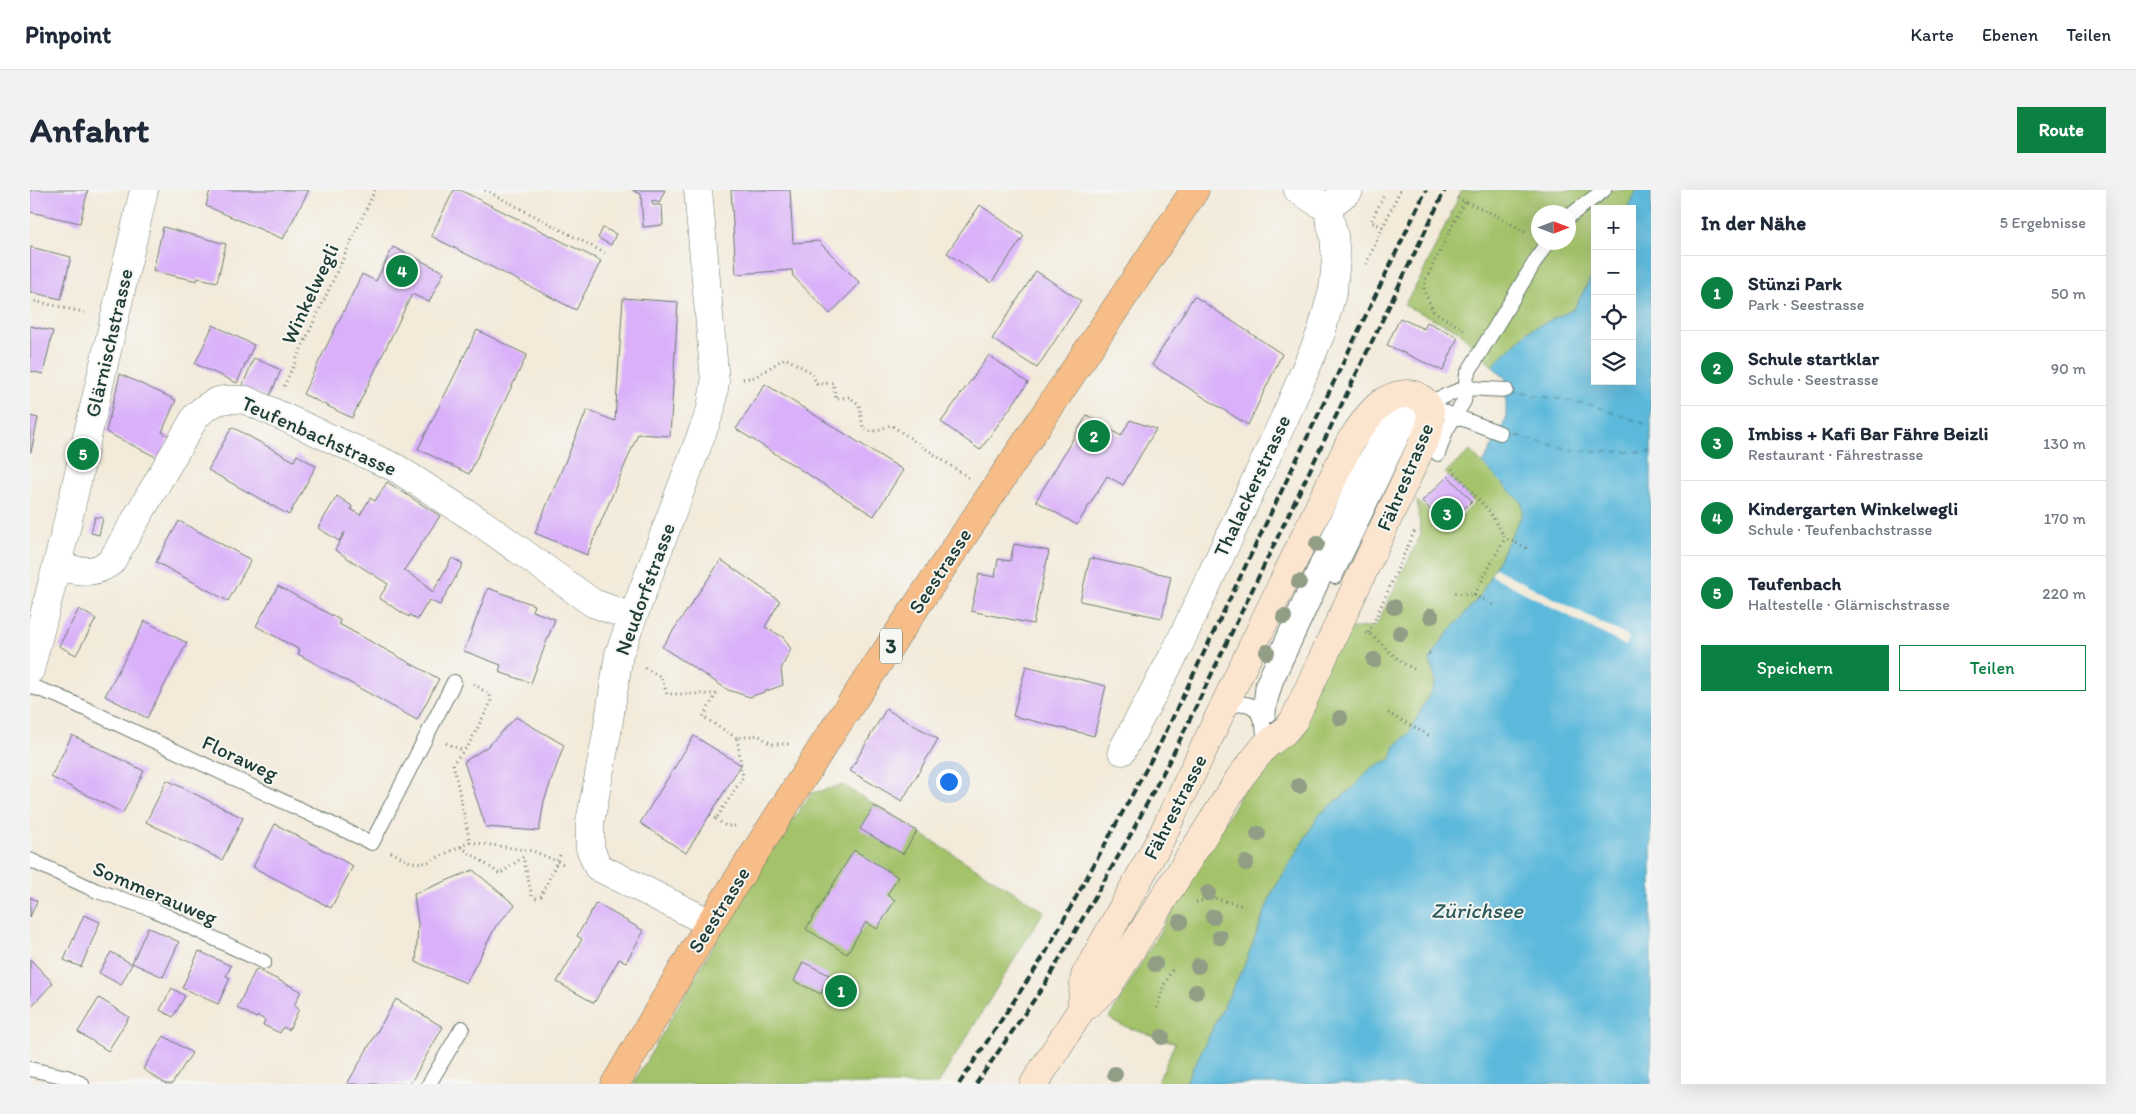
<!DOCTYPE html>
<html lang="de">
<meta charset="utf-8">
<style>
:root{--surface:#fff;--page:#f2f2f3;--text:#1f2937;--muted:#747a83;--line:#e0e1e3;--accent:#0b8043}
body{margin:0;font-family:Itim,sans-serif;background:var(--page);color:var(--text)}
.controls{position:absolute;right:15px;top:15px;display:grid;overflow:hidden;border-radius:0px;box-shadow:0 5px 20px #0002}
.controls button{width:45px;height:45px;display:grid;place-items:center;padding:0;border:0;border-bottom:1px solid var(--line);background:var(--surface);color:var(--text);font:25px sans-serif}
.compass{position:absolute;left:1501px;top:15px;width:45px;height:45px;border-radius:50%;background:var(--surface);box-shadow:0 5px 20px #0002;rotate:90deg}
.you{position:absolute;left:918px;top:591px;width:18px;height:18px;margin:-12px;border:4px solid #fff;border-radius:50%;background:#1a73e8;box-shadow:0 0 0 8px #1a73e833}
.badge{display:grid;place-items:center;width:32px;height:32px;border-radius:50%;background:var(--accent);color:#fff;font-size:16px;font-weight:700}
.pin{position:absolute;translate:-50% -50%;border:2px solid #fff;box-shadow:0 1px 5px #0006}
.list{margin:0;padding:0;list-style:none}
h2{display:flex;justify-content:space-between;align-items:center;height:65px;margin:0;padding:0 20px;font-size:21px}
h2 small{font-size:16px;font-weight:400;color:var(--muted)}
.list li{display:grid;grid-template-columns:32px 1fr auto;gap:15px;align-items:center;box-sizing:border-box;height:75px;padding:0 20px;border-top:1px solid var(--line)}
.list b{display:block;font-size:19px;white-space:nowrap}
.list p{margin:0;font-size:16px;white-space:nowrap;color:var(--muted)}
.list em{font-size:16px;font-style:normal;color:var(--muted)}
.actions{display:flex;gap:10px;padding:15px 20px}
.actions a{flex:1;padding:11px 0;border:1px solid var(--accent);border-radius:0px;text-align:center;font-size:18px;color:var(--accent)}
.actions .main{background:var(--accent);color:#fff}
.icon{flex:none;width:28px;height:28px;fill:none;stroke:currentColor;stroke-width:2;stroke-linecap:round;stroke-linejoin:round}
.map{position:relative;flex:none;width:1621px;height:894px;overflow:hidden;border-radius:0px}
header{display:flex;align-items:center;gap:30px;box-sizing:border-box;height:70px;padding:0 25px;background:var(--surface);border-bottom:1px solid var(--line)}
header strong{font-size:24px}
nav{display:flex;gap:28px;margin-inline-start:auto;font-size:18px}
.intro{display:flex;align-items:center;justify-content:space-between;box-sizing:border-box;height:120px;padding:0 30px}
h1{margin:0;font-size:35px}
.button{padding:12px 22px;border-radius:0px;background:var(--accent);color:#fff;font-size:18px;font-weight:700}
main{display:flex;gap:30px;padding:0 30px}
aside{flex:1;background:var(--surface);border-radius:0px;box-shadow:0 5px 20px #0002}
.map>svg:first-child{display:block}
.green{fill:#a3c269;stroke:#61804e;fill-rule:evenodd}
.water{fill:#5db9db;stroke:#3e7b88}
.pier{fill:#f3ead9}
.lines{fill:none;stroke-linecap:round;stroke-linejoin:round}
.ferry{stroke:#2e5c5e;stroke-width:1;stroke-dasharray:6 5;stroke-linecap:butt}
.building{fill:#d9b0f9}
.lane-casing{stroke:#697a6e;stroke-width:16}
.street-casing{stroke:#697a6e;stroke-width:29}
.secondary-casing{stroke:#697a6e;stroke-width:29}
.primary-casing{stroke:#697a6e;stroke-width:29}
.path{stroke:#697a6e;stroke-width:3;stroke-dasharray:1 4;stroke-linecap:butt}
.lane{stroke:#fff;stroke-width:14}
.street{stroke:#fff;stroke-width:28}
.secondary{stroke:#fce5cf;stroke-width:28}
.primary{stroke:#f7bd88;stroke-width:28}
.rail{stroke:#1f3d34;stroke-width:4;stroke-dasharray:8 4;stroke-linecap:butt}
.tree{fill:#919d85}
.labels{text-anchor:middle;stroke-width:4;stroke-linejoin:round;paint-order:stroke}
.shield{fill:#f6f6f2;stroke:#60746d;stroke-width:1}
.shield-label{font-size:20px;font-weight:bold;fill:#1f3d34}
.street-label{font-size:21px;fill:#1f3d34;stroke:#f6f6f2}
.water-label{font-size:22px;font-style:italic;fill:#2e5c5e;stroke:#f6f6f2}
</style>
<header>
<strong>Pinpoint</strong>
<nav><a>Karte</a><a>Ebenen</a><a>Teilen</a></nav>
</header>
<div class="intro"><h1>Anfahrt</h1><a class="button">Route</a></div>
<main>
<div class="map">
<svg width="1621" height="894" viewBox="0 0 1621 894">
<rect width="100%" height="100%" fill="#f6f6f2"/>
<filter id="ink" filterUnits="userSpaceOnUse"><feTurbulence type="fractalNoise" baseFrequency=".02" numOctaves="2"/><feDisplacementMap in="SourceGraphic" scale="10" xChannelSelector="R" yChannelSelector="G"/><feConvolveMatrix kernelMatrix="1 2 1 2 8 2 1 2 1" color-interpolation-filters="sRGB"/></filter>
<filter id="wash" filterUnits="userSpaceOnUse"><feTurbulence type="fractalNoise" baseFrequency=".0096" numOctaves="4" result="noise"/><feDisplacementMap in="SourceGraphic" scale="20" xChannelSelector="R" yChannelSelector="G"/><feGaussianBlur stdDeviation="1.12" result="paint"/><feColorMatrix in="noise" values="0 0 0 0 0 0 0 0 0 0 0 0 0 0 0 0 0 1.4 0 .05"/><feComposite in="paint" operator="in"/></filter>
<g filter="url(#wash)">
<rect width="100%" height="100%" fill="#f3ead9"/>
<path class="green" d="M1432,0H1607L1597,19H1565V80L1544,119L1498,141L1462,176L1429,141L1374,115L1391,87ZM1508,22H1538V52H1508Z
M1440,261L1492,313L1493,323L1450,406L1413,449L1400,470L1406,492L1379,543L1365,556L1361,570L1341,578L1324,597L1289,625L1242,703L1215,774L1155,894H1127L1145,853L1091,835L1079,828L1221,587L1258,555L1312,440L1346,436L1391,344L1387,311L1418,338L1445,313L1415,283Z
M813,595L1014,721L908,894H603L731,673L782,603Z"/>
<path class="water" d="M1607,0H1621V894H1155L1215,774L1242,703L1289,625L1324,597L1341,578L1361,569L1365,556L1379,543L1406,492L1400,470L1413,449L1450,406L1493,323L1492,313L1453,274L1476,229V189L1462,176L1498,141L1544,119L1565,80V191H1602V19H1597Z"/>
<path class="pier" d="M1465,378L1599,447L1596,456L1461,385Z"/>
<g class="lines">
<path class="ferry" d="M1482,201L1558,214L1621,236
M1476,244L1547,261L1621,262"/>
</g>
<g id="blocks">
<path class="building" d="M0,0H58L50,33L0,22Z
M180,0H279L253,49L176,16Z
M424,0H430L571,71L546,120L401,46Z
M602,0H635L629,13L622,10L623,15H632L633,35L613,37L611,4Z
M701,0H760L763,53L788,51L830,93L800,124L763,86L762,80L706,84Z
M950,15L994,46L961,93L917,63Z
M133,37L196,54L187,92L168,88L167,91L123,81Z
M573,38L586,44L581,55L568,48Z
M0,57L41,67L31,109L0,102Z
M363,57L414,82L399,112L382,104L322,228L273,204L332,84L346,91Z
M1006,81L1051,111L1007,178L962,149Z
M1164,106L1252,164L1218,235L1122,175Z
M593,108L648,112L640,246L608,244L557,365L505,343L557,220L585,231Z
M1370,128L1394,139L1397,132L1428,147L1413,181L1357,155Z
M183,135L224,155L207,193L165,174Z
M0,136L23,141L13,184L0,181Z
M447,140L497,165L439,284L388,259Z
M959,165L998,193L950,260L911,232Z
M224,168L251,180L239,208L212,197Z
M90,184L146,210L132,242L140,246L130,269L76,242Z
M735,194L873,280L844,326L706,239Z
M1057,225L1091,246L1100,230L1126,239L1093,295L1077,286L1047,335L1006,311Z
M0,226L8,228L1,262H0Z
M202,237L264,271L267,265L286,276L259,325L178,280Z
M1418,286L1442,311L1417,336L1392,311Z
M357,292L410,326L374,380L397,395L396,397L403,402L422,368L433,374L410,415L399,410L387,430L380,425L379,427L349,408L358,394L305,360L315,342L309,351L288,338L307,306L322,316L321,319L330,325L340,308L345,311Z
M65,327L73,328L69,345L61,343Z
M149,331L221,370L198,411L126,372Z
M984,354L1019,361L1003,434L941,421L949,384L965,387L968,369L980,371Z
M1060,368L1141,386L1132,428L1050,411Z
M691,370L750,411L735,437L753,447L761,459L751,479L753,495L720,507L698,500L632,457Z
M248,396L310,430L309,434L409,489L387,530L268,464L270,460L226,436Z
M458,398L504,415L502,421L525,429L501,493L469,482L471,475L434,461Z
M49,419L66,429L46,465L29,456Z
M115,431L157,453L117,528L75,506Z
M996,476L1076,496L1064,546L983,526Z
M856,519L908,549L872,611L820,581Z
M486,527L534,555L514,611L509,641L456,637L434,572L458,556Z
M42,545L114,581L93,623L21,587Z
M664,546L711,575L656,663L610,633Z
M137,590L213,628L192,670L116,632Z
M844,616L887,641L873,664L830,639Z
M245,634L323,676L301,718L223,677Z
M824,660L868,687L857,705L865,710L847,739L836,732L817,764L776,739Z
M443,680L485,715L466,736L436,793L386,772L388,734L384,704Z
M0,707L7,711L0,727Z
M566,713L614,741L596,772L589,769L564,813L527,792L552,749L547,746Z
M54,725L70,732L51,777L34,770Z
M118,737L149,752L133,787L102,773Z
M169,761L201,776L196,786L200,788L188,814L152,798Z
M81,762L102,774L91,795L69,783Z
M0,769L23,793L0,818Z
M773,772L799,785L791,804L764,791Z
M226,779L271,801L264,816L269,819L259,840L253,837L250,843L233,835L235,830L228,826L227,828L207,818Z
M142,798L155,806L143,827L130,820Z
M69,808L99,827L78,861L48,842Z
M366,809L413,837L380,894H317Z
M134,846L162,863L142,894H136L113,879Z"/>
</g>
</g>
<g filter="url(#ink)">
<use href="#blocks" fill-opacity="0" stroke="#697a6e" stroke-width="1"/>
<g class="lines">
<defs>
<path id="lane" d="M1538,27L1574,0
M1396,215L1470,243
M1408,264L1416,241L1434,211L1437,184L1517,52
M1305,387L1373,245L1397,215
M0,496L28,506L342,653L424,492
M1193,520C1211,512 1225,509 1231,531
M1238,526L1240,512L1246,491L1355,257L1375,222L1435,198L1476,200
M1235,556L1231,511L1233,493L1329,280L1362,221L1375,215
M0,670L67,701L122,719L234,772
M0,879L37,887L52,894
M399,894L432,838"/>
<path id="street" d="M668,0L685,192L681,219L589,464L577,543L560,632V658L568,677L680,733
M1268,0L1297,18
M1297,18L1319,0
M27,377C49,380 62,386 81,372L166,226C184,209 192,208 216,210L366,278L450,332L563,413L602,427
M0,480L35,343L114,0
M1092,561L1146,461L1255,227L1291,143L1303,100L1306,69L1304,46L1297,18"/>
<path id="secondary" d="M1004,894L1051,820L1077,798L1211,586L1235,556L1255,541L1264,530L1398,242C1410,208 1379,194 1353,212C1339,222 1330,238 1320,252L1130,650L1055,786L1051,820"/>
<path id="primary" d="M585,894L680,733L800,545L1165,0"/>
</defs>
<use href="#lane" class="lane-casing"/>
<use href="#street" class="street-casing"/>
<use href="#secondary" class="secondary-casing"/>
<use href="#primary" class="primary-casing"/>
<path class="path" d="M455,0L575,63
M1427,8L1461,23L1497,43
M1434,12L1395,91L1394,100L1403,121L1437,142
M1353,37L1341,32L1354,5
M1336,74L1370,0
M0,110L57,123
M713,189L725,187L755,168L781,182L787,194L803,193L806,209L819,207L829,214L833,238L842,242L861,235L939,288
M254,196L345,0
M1422,279L1460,322L1475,348L1497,358
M1425,403L1444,405L1475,348
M1444,405L1465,416
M1336,443H1339C1356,456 1364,470 1384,479
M1339,443L1385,340
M1399,463L1403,465
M615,478L631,487L637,504H686L673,527L707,548L728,545L741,554H762
M1358,523L1400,546
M416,553L434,561
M680,625L686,629L713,587L707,548
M686,629L696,636H708
M440,652L503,661L536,675
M431,657L470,684L493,667L502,706L506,708L511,706L531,663
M361,662L380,672L396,673L440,652L423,573L438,556L461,512L460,505L444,494
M1166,712L1184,708L1213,716
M1127,818L1133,797L1143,778"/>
<use href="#lane" class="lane"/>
<use href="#street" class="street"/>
<use href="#secondary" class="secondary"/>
<use href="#primary" class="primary"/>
<path class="rail" d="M929,894L1015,764L1131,552L1396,0
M946,894L1015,794L1101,644L1145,560L1415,0"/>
</g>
<g class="tree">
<circle cx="1287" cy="354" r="8"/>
<circle cx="1269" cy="392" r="8"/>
<circle cx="1364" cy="417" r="8"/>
<circle cx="1401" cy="426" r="8"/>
<circle cx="1254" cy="427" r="8"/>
<circle cx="1370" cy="443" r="8"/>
<circle cx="1237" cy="462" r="8"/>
<circle cx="1344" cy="470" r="8"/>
<circle cx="1310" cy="528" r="8"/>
<circle cx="1269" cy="596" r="8"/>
<circle cx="1228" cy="644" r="8"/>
<circle cx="1216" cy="673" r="8"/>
<circle cx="1178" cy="703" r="8"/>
<circle cx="1183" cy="727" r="8"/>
<circle cx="1150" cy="732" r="8"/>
<circle cx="1190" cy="747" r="8"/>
<circle cx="1125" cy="774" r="8"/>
<circle cx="1168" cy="776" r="8"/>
<circle cx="1166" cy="802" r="8"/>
<circle cx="1132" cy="847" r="8"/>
<circle cx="1085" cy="884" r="8"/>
</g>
</g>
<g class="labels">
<rect class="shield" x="850" y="438.5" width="22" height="35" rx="4"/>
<g class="shield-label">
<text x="861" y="463">3</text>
</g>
<g class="street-label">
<text transform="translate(280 104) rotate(-65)" y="7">Winkelwegli</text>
<text transform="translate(79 153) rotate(-77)" y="7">Glärnischstrasse</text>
<text transform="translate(289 246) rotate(24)" y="7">Teufenbachstrasse</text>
<text transform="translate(1375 287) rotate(-67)" y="7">Fährestrasse</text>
<text transform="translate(1222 296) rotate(-65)" y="7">Thalackerstrasse</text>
<text transform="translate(910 381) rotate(-57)" y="7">Seestrasse</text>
<text transform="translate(615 399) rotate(-70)" y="7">Neudorfstrasse</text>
<text transform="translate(210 568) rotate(25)" y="7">Floraweg</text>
<text transform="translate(1145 617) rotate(-63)" y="7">Fährestrasse</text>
<text transform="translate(125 703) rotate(23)" y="7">Sommerauweg</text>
<text transform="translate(689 720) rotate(-58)" y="7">Seestrasse</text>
</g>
<g class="water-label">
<text x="1447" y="728">Zürichsee</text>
</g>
</g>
</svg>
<div class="controls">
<button>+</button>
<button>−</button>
<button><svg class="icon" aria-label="locate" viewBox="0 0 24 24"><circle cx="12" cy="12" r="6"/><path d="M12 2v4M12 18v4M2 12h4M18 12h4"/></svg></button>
<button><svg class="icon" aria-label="layers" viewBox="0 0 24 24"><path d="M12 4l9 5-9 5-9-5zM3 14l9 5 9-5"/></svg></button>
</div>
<svg class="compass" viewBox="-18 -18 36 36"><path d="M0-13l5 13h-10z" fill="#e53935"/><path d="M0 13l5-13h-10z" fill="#747a83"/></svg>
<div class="you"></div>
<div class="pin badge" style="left:811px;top:801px">1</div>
<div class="pin badge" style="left:1064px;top:246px">2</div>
<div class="pin badge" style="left:1417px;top:324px">3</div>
<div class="pin badge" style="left:372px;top:81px">4</div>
<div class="pin badge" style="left:53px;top:264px">5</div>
</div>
<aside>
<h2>In der Nähe<small>5 Ergebnisse</small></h2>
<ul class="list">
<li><span class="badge">1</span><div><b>Stünzi Park</b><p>Park · Seestrasse</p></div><em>50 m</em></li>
<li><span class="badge">2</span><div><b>Schule startklar</b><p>Schule · Seestrasse</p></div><em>90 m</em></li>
<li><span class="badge">3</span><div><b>Imbiss + Kafi Bar Fähre Beizli</b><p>Restaurant · Fährestrasse</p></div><em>130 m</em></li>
<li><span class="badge">4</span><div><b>Kindergarten Winkelwegli</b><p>Schule · Teufenbachstrasse</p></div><em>170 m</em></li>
<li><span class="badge">5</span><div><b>Teufenbach</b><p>Haltestelle · Glärnischstrasse</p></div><em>220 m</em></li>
</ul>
<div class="actions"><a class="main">Speichern</a><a>Teilen</a></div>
</aside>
</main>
